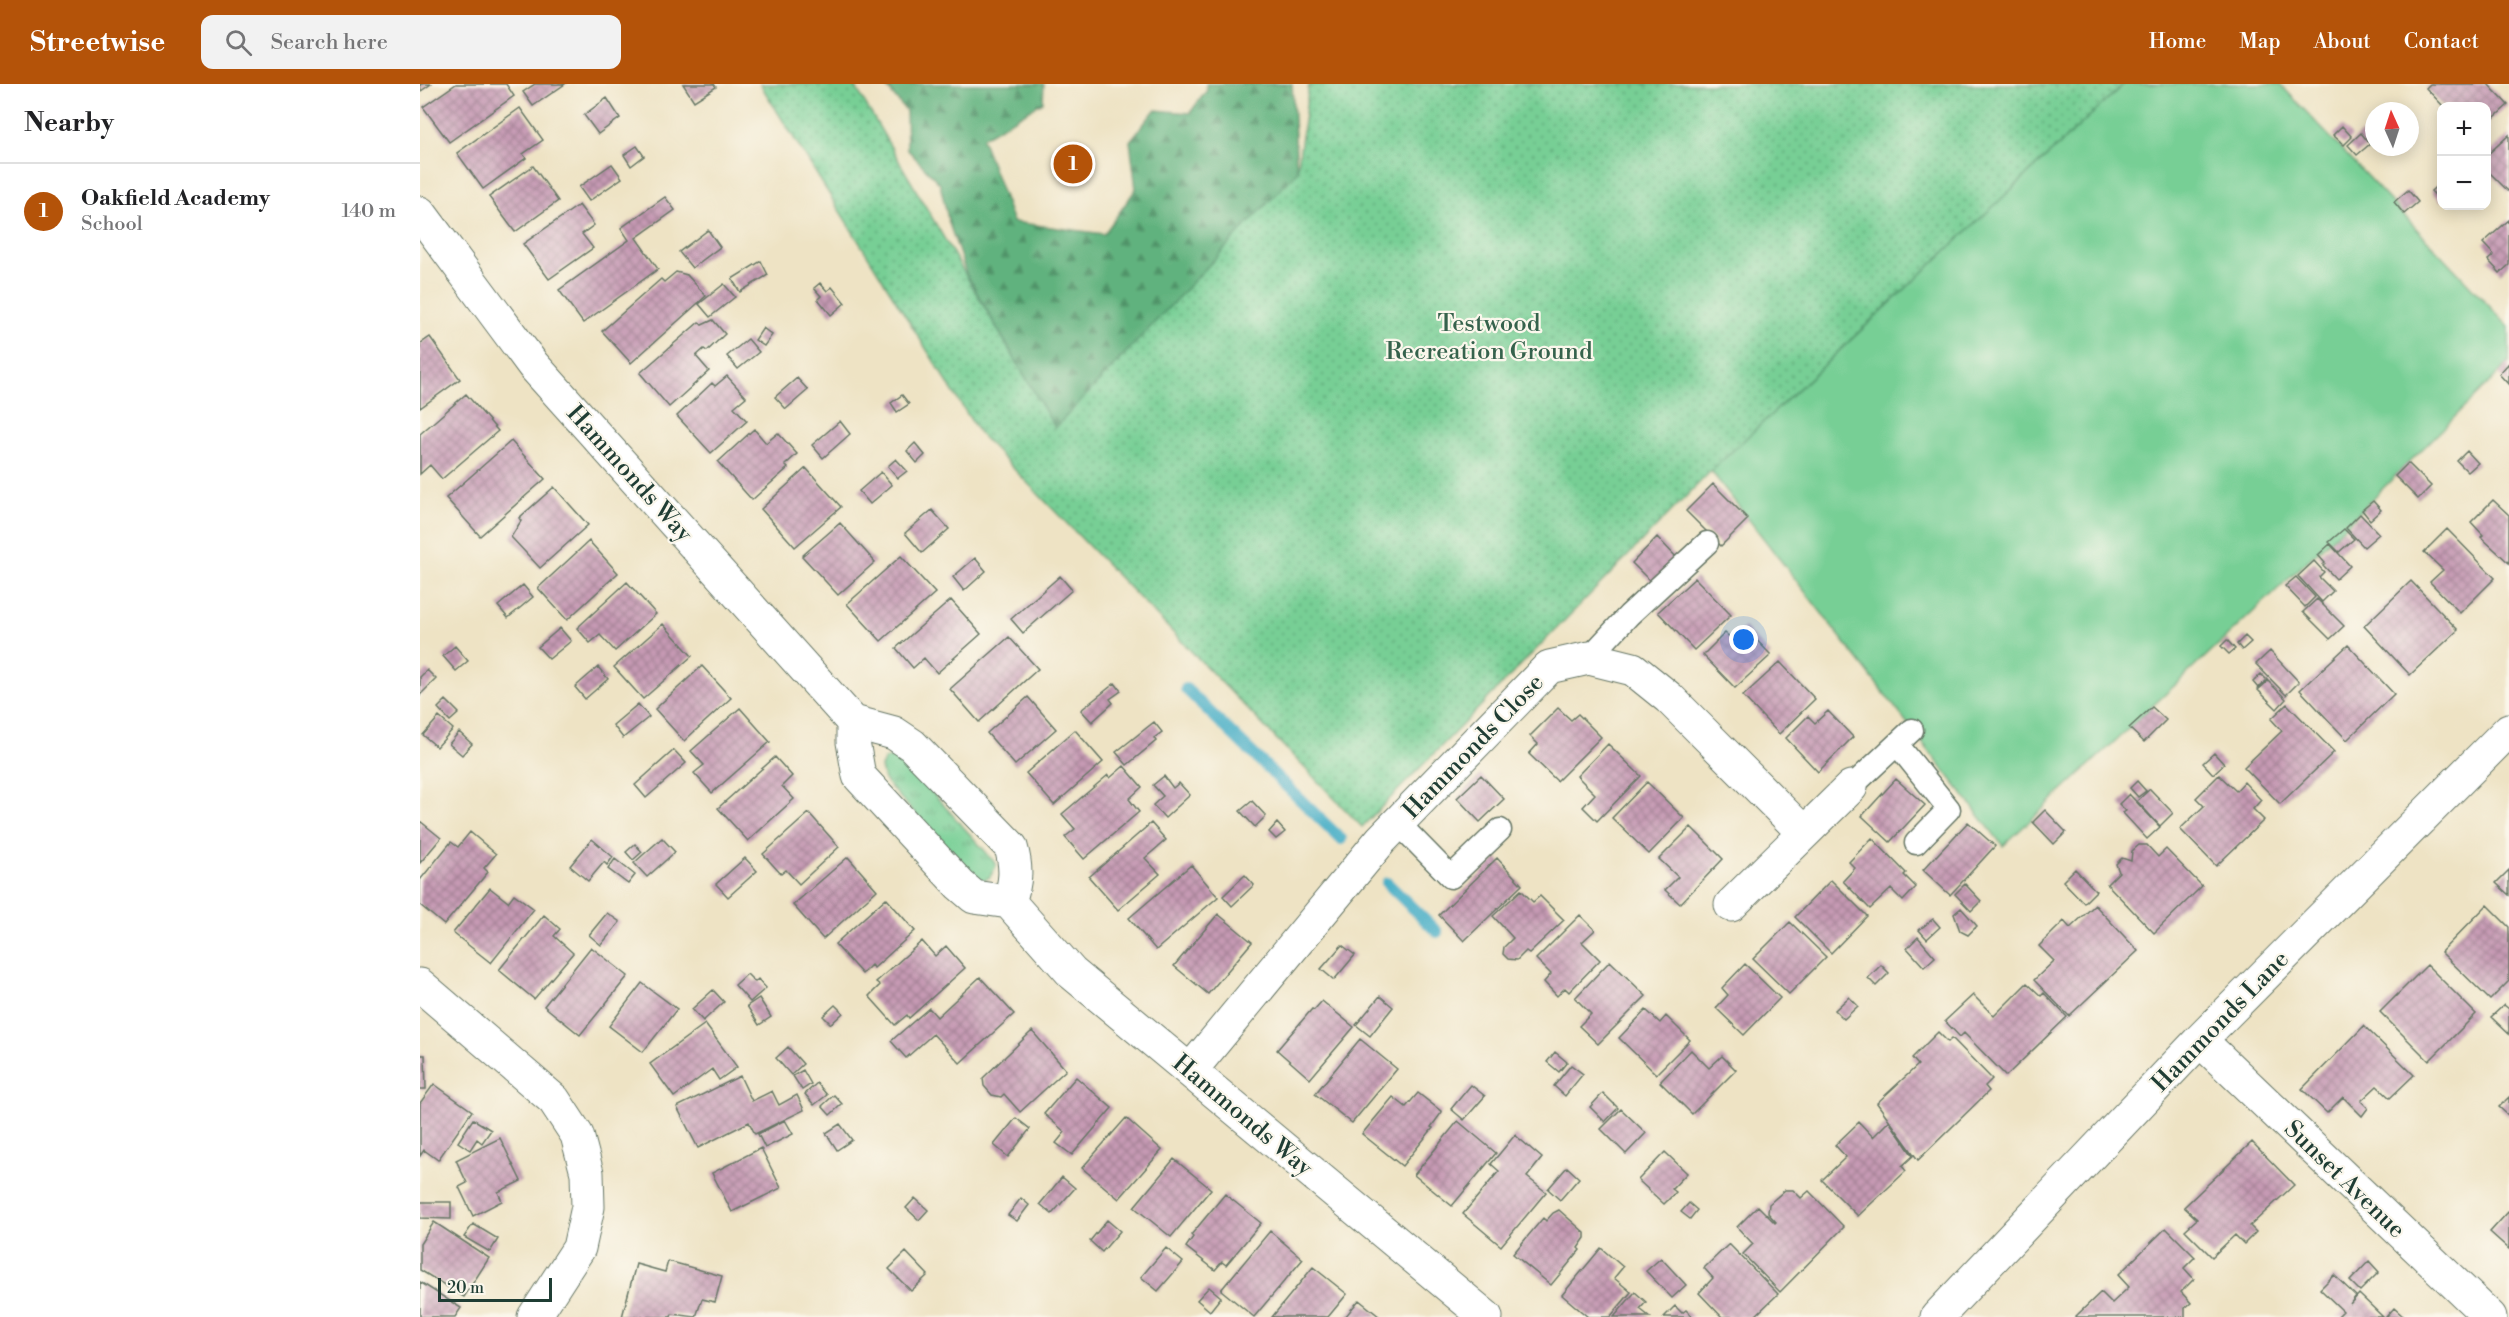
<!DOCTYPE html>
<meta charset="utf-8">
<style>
:root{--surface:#fff;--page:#f2f2f2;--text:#202124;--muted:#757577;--line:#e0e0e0;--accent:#b45309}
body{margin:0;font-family:"Libre Bodoni",serif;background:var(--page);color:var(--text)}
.controls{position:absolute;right:18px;top:18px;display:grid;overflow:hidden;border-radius:12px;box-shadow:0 3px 15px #0003}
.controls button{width:54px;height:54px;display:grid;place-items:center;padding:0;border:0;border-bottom:2px solid var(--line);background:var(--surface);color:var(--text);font:30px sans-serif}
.compass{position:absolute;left:1945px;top:18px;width:54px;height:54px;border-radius:50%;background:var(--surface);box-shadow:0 3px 15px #0003;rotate:357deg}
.scale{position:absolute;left:18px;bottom:15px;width:114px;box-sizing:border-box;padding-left:6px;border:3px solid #1f3d34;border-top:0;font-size:16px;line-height:21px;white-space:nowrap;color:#1f3d34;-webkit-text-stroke:4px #fbf7ec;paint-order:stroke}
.you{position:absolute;left:1324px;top:556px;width:21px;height:21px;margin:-15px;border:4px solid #fff;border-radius:50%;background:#1a73e8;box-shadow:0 0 0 9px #1a73e833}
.badge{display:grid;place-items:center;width:39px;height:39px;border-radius:50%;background:var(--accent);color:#fff;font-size:20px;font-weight:700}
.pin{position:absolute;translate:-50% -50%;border:3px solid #fff;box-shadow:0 2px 6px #0006}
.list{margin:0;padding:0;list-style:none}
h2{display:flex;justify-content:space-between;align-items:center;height:78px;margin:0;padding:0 24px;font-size:26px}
h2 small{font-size:20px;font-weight:400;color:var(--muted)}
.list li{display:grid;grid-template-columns:39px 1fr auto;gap:18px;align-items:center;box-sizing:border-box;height:96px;padding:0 24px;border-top:2px solid var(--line)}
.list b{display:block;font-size:22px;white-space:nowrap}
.list p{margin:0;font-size:20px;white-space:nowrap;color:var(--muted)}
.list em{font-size:20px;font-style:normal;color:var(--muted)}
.icon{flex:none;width:33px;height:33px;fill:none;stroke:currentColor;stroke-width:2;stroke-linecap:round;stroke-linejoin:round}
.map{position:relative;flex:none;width:2089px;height:1233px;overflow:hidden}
header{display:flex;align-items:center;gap:36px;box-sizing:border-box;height:84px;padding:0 30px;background:var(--accent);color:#fff}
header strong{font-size:28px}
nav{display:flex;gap:33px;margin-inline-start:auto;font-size:21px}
.search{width:420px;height:54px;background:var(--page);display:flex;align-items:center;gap:15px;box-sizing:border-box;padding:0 21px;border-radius:12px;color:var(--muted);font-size:22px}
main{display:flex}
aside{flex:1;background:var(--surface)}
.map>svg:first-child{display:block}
.grass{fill:url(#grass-tufts);stroke:#4b8664;stroke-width:1.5}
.forest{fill:url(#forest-firs);stroke:#407859;stroke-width:1.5}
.park{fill:url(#park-dots);stroke:#4b8664;stroke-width:1.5}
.garden{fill:#77cf95;stroke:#4b8664;stroke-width:1.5}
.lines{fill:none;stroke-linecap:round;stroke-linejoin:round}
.stream{stroke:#46aec6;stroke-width:12}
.building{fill:url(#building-cross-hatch)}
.lane-casing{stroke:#677766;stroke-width:25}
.street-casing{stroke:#677766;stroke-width:35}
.lane{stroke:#fff;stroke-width:22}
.street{stroke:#fff;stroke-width:33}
.labels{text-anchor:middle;stroke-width:4.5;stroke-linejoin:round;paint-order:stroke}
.park-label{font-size:24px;fill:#35624c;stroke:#fbf7ec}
.street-label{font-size:24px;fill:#1f3d34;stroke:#fbf7ec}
</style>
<header>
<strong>Streetwise</strong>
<div class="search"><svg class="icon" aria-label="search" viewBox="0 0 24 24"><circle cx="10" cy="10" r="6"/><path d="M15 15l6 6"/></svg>Search here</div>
<nav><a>Home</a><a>Map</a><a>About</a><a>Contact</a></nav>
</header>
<main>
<aside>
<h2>Nearby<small></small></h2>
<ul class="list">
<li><span class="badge">1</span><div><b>Oakfield Academy</b><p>School</p></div><em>140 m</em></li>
</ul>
</aside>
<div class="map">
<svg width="2089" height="1233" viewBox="0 0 2089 1233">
<defs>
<pattern id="grass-tufts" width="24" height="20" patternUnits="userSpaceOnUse" patternTransform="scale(1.5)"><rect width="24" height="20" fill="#77cf95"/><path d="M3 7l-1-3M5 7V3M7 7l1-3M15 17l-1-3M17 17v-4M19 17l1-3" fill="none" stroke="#61a97a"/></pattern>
<pattern id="forest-firs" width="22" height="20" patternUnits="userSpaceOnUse" patternTransform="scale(1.5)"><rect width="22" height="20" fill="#61b27e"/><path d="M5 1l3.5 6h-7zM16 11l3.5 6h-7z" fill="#4f9268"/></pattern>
<pattern id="park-dots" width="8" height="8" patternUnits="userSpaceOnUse" patternTransform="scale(1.5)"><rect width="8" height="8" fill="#77cf95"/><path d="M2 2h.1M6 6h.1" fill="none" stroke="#61a97a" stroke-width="1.8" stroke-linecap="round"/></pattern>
<pattern id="building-cross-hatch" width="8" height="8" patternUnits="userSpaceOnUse" patternTransform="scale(1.5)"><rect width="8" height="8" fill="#c69ab4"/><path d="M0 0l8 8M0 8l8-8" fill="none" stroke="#a07f93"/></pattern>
</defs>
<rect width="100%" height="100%" fill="#fbf7ec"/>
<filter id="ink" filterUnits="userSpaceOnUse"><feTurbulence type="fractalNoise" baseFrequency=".0167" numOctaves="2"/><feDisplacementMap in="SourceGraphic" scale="12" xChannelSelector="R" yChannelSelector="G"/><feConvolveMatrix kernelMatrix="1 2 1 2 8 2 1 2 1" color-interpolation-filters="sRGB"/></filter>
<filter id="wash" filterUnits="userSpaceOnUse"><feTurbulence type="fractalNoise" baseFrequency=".008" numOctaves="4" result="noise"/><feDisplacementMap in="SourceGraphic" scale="24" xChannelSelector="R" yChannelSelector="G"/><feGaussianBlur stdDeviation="1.35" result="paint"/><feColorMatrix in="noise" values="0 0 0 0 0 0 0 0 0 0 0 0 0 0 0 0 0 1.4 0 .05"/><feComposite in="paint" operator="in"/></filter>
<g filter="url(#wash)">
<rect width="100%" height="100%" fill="#eee3c4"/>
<path class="grass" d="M471,673L477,674L485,678L573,776L576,782L570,793L563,797L552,792L464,696L461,683L465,675Z"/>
<path class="forest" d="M464,0H624L623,18L562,54L593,138L684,150L716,105L710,57L735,26L770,29L787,6L786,0H872L877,88L635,344L547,192L529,139L520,100L487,65L486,27Z"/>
<path class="park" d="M340,0H434L635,344L877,88L889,0H1704L1291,387L942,743L559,349Z"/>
<path class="garden" d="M1704,0H1860L2089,243V279L1925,442L1583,762L1291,387Z"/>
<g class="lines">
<path class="stream" d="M766,605L921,755
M967,799L1017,848"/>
</g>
<g id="blocks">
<path class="building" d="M0,0H11L1,7Z
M36,0H86L94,12L29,58L3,23Z
M115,0H145L113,22L103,8Z
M263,0H294L296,3L274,17Z
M2010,0H2068L2088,21L2066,41V22H2023L2006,4Z
M187,14L200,34L178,50L164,31Z
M100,24L123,56L103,70L106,74L63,105L37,69Z
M1922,42L1932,53L1924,61L1913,51Z
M1941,49L1950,60L1937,71L1928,61Z
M2089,51V108L2066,85V72Z
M217,62L224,72L211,82L204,71Z
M192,80L202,94L169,117L159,103Z
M113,82L138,117L95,148L69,113Z
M2022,97V118L2011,107Z
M1988,106L1998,118L1984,130L1974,118Z
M245,113L255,126L216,154L238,185L163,239L139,206L209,156L201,144Z
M159,121L174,141L162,150L173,164L129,195L103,160Z
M2089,136V181L2080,189L2068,176L2074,171L2063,159Z
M288,146L300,163L272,184L259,168Z
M341,177L348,191L320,208L312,195Z
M256,188L267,191L286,212L211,279L182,247L241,195L244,198Z
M400,199L407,207L412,203L425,219L411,231L398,215L401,212L394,204Z
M304,200L315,213L290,233L279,220Z
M293,236L305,250L287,267L284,265L276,272L289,287L249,323L220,289L279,238L282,241Z
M343,244L352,251L344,262L335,256Z
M10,253L40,295L0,324V260Z
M328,255L339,268L318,285L307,272Z
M2089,279V301L2079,290Z
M307,292L326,313L314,323L327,337L291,369L257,332L292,299L295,302Z
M377,294L388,306L366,325L355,313Z
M46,310L78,347L22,395L10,381L0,390V350Z
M482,311L489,320L477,328L471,319Z
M420,337L430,350L403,374L392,361Z
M334,345L346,359L358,349L377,370L365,381L368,384L332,416L298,378Z
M91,357L125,395L60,452L26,414Z
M495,359L505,371L497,379L487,367Z
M2047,367L2058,379L2048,388L2037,377Z
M476,375L487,387L478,394L468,382Z
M1988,379L2011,402L1998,415L1975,392Z
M386,384L421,423L375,463L341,425Z
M461,388L472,401L450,420L439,407Z
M1293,400L1328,435L1301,462L1266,427Z
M134,403L168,441L120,484L91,453L101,437L99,434Z
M2073,416L2089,431V479L2061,453L2063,451L2051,438Z
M1953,417L1961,426L1950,436L1942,426Z
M512,426L529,445L502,469L485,449Z
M1940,430L1959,450L1944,463L1926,444Z
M420,439L455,478L418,511L382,472Z
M1924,445L1934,455L1919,468L1909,458Z
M2027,445L2075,494L2040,529L2010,498L2023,486L2004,468Z
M1237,453L1259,476L1234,501L1212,479Z
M169,457L198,489L147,536L118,504Z
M1910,460L1930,482L1916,495L1903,481L1905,479L1898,471Z
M481,472L515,509L461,557L427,520Z
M555,474L566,487L544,507L533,493Z
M1894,477L1904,488L1899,493L1913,507L1902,518L1878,492Z
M640,492L652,506L603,549L591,535Z
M1876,493L1895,513L1885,523L1865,502Z
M1275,494L1311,531L1274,566L1238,528Z
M1991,497L2038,546L1990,591L1944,542Z
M207,498L236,530L195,567L180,551L170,559L157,544Z
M103,501L113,513L88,534L78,522Z
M1897,515L1924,542L1910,555L1883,528Z
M531,516L561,550L517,589L504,574L493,584L476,564Z
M243,540L272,572L223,615L194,583Z
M1324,543L1351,571L1315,604L1283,571L1305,549L1312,555Z
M140,544L151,557L129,575L118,563Z
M1825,552L1831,558L1822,566L1817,560Z
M589,553L618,585L559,638L530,605Z
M1807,556L1815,565L1809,570L1801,562Z
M1928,561L1974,610L1927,656L1880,606Z
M35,562L48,577L36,587L23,572Z
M1850,567L1879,598L1866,611L1836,580Z
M1360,578L1395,615L1359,650L1323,612Z
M282,582L311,614L264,657L235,625Z
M178,583L188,595L165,615L155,603Z
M7,586L16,595L0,611V593Z
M1841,590L1847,596L1838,604L1833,598Z
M1848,597L1866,615L1857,625L1838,606Z
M695,599L701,607L690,615L693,619L672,638L661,626Z
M608,613L636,645L595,681L567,649Z
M26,616L39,629L30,637L18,624Z
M218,620L229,633L203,654L193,641Z
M1867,620L1914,668L1860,720L1824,683L1862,647L1851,635Z
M1732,623L1746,636L1724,658L1709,644Z
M320,624L350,658L292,709L274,689L284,681L271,667Z
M1138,624L1151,636L1158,630L1181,653L1137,697L1109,670L1118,660L1110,652Z
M1408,627L1433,653L1398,688L1366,654L1388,632L1395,639Z
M19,633L33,645L17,663L3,651Z
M734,638L742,648L734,654L736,657L707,681L696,668Z
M655,646L683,678L634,721L606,689Z
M39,648L52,660L42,671L29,660Z
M1188,660L1221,692L1177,737L1163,723L1175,710L1157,692Z
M254,666L266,679L226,714L215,701Z
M1794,669L1804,680L1793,690L1783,679Z
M355,673L372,692L362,702L374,715L328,757L298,724Z
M704,682L722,703L709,715L719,728L664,775L645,753L655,745L642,730L688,691L690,694Z
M1061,691L1084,715L1060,738L1037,714Z
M1799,691L1816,707L1824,698L1841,716L1833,725L1844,736L1796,782L1760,745L1784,722L1776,714Z
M744,692L753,704L759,699L770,711L745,734L733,721L743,712L733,701Z
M1476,695L1505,721L1470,758L1442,732Z
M1717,697L1726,707L1718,713L1710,704Z
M1227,698L1264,734L1229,770L1192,734Z
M1730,705L1753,729L1740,742L1717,717Z
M1709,710L1740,743L1727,755L1703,729L1706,727L1699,720Z
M832,717L846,732L835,743L820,727Z
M1625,726L1646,748L1634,760L1613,738Z
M389,729L419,763L379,800L366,786L361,790L343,770Z
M0,737L21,754L0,779Z
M1548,738L1575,762L1530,811L1503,786Z
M731,739L746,756L725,774L740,790L698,826L669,793Z
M857,739L865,748L856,755L849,748Z
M1271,743L1303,775L1260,820L1245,806L1258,793L1239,775Z
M50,748L76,770L64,784L68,788L24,841L0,821V796L31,758L38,763Z
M242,754L255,768L227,793L214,779Z
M1452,754L1486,789L1484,791L1496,803L1483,817L1471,805L1450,825L1423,797L1435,784L1429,778Z
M172,755L193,773L187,781L184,778L168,797L150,782Z
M215,760L222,768L213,776L206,768Z
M1719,761H1727L1738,773L1746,765L1782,802L1734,849L1687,800L1699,788L1696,780L1702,774L1711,777L1712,767Z
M428,773L457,806L403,855L373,821Z
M325,774L337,787L308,813L296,800Z
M1077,774L1102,801L1044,857L1019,831Z
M195,775L215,791L208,800L188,785Z
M771,781L798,813L736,866L709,834Z
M1655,785L1676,807L1664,819L1643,797Z
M2089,786V811L2076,799Z
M825,791L834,801L812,822L803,812Z
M1411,796L1447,832L1411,869L1375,833Z
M1545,800L1561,817L1551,827L1535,810Z
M70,804L88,818L94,810L114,825L71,879L33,849Z
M1101,806L1113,818L1120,812L1144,836L1109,869L1106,867L1097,876L1088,875L1083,870L1084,863L1093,854L1073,832Z
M466,814L495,847L454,884L451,881L442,890L415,860Z
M1675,821L1718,867L1649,932L1614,896L1634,877L1619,862L1644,837L1650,844Z
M2067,821L2089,843V897L2070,916L2021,868Z
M1541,824L1557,842L1548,851L1540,847L1534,830Z
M187,829L200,838L181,861L169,851Z
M798,830L832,858L788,910L754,882Z
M124,831L140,845L134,852L153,869L114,915L79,886Z
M1160,831L1175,846L1162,858L1180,876L1149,908L1145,904L1137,912L1124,898L1131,890L1116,875Z
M1513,835L1520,843L1507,855L1499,846Z
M1370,838L1406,873L1369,910L1333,875Z
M1498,853L1515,873L1504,883L1487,864Z
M502,857L515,872L526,862L545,884L489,934L487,931L475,941L449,912L460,901L456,898Z
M922,861L935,871L914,896L901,885Z
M171,863L208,892L160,951L124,922Z
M1190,877L1226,912L1178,960L1159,942L1171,930L1155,914Z
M1325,880L1360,914L1324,951L1296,924L1308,911L1302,904Z
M1461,881L1469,889L1456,902L1448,894Z
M2007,881L2056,930L2009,977L1960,928Z
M327,890L335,898L338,895L346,904L330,918L315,901Z
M560,893L594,930L540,979L513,950L486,974L471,957L509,924L517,933Z
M222,899L257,925L223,968L189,942Z
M1607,899L1621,912L1624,909L1647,933L1586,992L1544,949L1540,953L1525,937L1553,911L1574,932Z
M293,906L304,918L283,937L272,925Z
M960,912L973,923L950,952L936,941Z
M1429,913L1438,922L1424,935L1415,926Z
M339,914L351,933L339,941L327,922Z
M902,917L934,943L890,995L857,966L892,925L894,926Z
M415,921L423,929L411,940L403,932Z
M2084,921L2089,925V950L2071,933Z
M1226,926L1240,939L1246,932L1270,956L1236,990L1199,954Z
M285,940L317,983L299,996L292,985L254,1013L230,980Z
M1944,942L1994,991L1970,1014L1957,1002L1941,1017L1948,1024L1942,1032L1923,1013L1907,1029L1882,1005Z
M612,947L646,986L600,1028L584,1010L581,1013L572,1011L564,1002L563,994Z
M1518,948L1528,958L1532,954L1572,995L1565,1002L1569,1007L1498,1076L1457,1019L1498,981L1492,974Z
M940,955L977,985L932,1039L895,1010Z
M368,963L383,980L371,991L356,974Z
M1271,966L1289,984L1302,972L1316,986L1272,1030L1240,998Z
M1135,968L1147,978L1139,988L1127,978Z
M0,971H5L6,1005H0Z
M1151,981L1163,990L1145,1012L1134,1002Z
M383,986L391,1000L382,1006L373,992Z
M320,992L332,1017L352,1007L359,1021L377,1011L384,1026L335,1050L329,1038L278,1064L257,1023Z
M656,993L692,1024L652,1071L636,1059L645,1048L624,1030Z
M397,999L407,1011L394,1021L385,1010Z
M14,1000L52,1027L18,1076L4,1066L0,1072V1019Z
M1051,1001L1065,1012L1044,1036L1031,1025Z
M998,1009L1022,1028L1011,1043L1013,1044L982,1082L942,1050L973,1013L986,1023Z
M1183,1009L1198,1024L1185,1038L1170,1023Z
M414,1011L422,1020L410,1031L402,1022Z
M2089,1013V1032L2079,1023Z
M1201,1025L1226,1049L1206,1070L1181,1045Z
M596,1034L610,1045L588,1073L574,1061Z
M706,1034L742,1066L699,1115L662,1084Z
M53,1035L71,1046L62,1059L57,1055L50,1066L38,1058Z
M365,1036L373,1050L345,1064L338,1050Z
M1038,1037L1076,1069L1032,1122L994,1091Z
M1469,1037L1493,1072L1482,1082L1486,1087L1438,1132L1402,1096L1426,1073L1415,1061L1439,1038L1453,1053Z
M420,1040L432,1056L417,1066L406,1049Z
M1095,1051L1122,1074L1107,1093L1126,1108L1081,1162L1043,1130L1079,1087L1071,1080Z
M80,1054L101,1097L78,1108L82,1117L53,1132L39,1103L47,1099L36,1076Z
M1832,1058L1874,1101L1830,1142L1836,1148L1824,1160L1815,1151L1792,1173L1765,1146L1777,1135L1764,1123Z
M341,1064L361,1104L312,1128L292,1089Z
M1245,1068L1267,1089L1252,1105L1256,1108L1244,1120L1218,1096Z
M754,1075L791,1105L751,1153L714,1123Z
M1147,1083L1159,1094L1140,1116L1128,1105Z
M642,1093L655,1104L632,1130L620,1120Z
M1365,1106H1373L1381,1114L1389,1107L1424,1143L1360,1208L1323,1170L1333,1160L1317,1143L1338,1122L1355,1139L1356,1138L1348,1129L1349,1120Z
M805,1110L841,1139L806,1181L802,1178L795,1186L766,1163L773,1153L771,1151Z
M495,1114L508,1126L499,1136L486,1124Z
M601,1114L609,1121L597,1137L588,1131Z
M0,1118H31V1135L0,1134Z
M1269,1119L1277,1126L1270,1135L1261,1128Z
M1139,1126L1165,1149V1154L1158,1164L1160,1166L1131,1201L1093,1170L1123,1134L1126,1137L1133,1129Z
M2089,1127V1165L2070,1148Z
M687,1136L700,1147L682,1168L670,1157Z
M14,1138L69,1174L44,1213L0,1186V1160Z
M53,1140L78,1155L70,1168L44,1153Z
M1746,1144L1775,1173L1764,1184L1774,1195L1761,1208L1771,1219L1765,1224V1233H1655L1681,1208L1692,1219L1709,1203L1698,1191Z
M850,1147L883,1175L834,1233L801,1206Z
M1309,1160L1358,1210L1334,1233H1302L1279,1209L1293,1194L1284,1184Z
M746,1164L763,1178L738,1207L721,1193Z
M1181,1164L1203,1183L1194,1194L1211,1208L1190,1233H1168L1142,1211Z
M486,1168L508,1191L491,1207L469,1185Z
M1241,1174L1266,1201L1252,1214L1226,1187Z
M248,1177L302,1192L295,1218L282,1215L276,1233L252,1230L251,1233H202L216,1180L245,1188Z
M1949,1177L1959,1188L1940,1207L1930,1197Z
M893,1183L927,1210L908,1233H852Z
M1914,1191L1936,1212L1930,1220L1939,1210L1963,1233H1917L1923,1227L1900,1205Z
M0,1198L41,1224L35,1233H0Z
M789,1203L801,1213L790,1227L777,1216Z
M1215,1208L1226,1218L1220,1225L1230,1233H1194Z
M939,1216L960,1233H925Z
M1255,1222L1262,1229L1266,1226L1273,1233H1244Z
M1974,1224L1984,1233H1966Z"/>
</g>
</g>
<g filter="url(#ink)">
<use href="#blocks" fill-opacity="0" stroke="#677766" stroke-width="1.5"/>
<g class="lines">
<defs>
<path id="lane" d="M1169,574L1209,531L1287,459
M1477,660L1529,725L1496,759
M1431,703L1492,646
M978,739L1031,793L1080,746"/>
<path id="street" d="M0,129L113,281L433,638L474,649L492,661L591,763C597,784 596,798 589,818
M433,638V658L439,692L540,801L554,813L589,818L652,889L1066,1233
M1311,821L1431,703
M0,901L134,1016L157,1051L167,1089L168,1123L159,1164L114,1233
M1780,956L2070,1233
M770,987L961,756L1129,583L1169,574L1213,585L1249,614L1383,748
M1517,1233L1780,956L2089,646"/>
</defs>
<use href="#lane" class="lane-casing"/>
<use href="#street" class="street-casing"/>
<use href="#lane" class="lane"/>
<use href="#street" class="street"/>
</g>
</g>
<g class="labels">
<g class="park-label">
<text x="1069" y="247">Testwood<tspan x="1069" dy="28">Recreation Ground</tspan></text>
</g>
<g class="street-label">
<text transform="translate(210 389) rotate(48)" y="8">Hammonds Way</text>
<text transform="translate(1053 662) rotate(-46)" y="8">Hammonds Close</text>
<text transform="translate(1800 937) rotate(-46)" y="8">Hammonds Lane</text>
<text transform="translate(823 1031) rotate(40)" y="8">Hammonds Way</text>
<text transform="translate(1925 1095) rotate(44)" y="8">Sunset Avenue</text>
</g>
</g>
</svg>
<div class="controls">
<button>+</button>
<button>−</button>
</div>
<svg class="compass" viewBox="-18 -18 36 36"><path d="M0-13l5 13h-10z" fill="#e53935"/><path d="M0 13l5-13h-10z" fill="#757577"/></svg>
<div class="scale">20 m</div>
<div class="you"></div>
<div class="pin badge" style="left:653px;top:80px">1</div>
</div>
</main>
